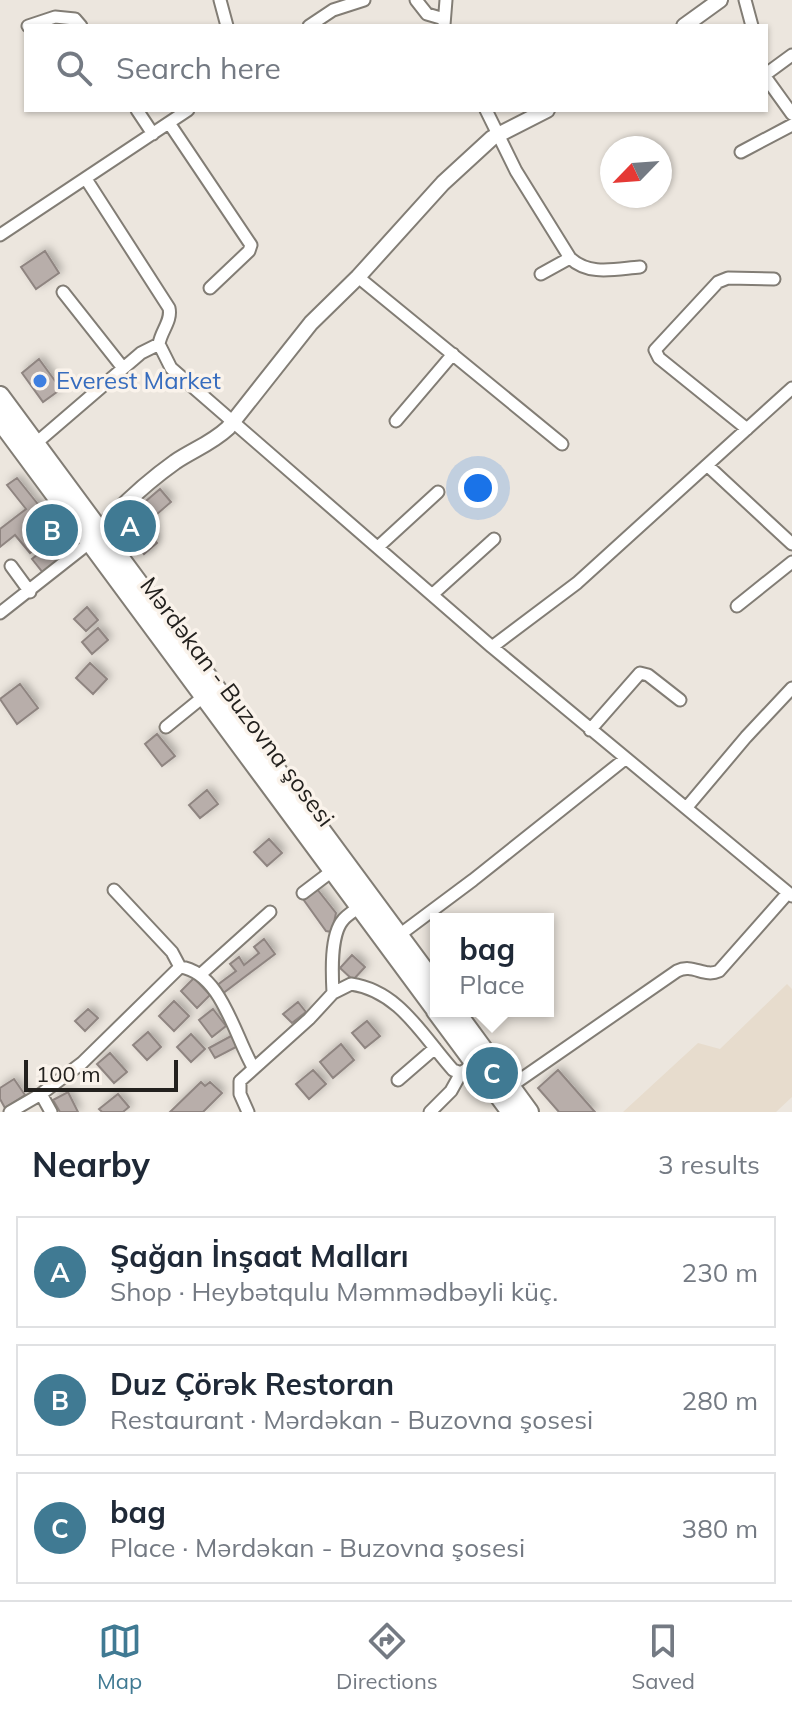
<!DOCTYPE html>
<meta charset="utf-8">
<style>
:root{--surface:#fff;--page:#f6f6f7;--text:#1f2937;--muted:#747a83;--line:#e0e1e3;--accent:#407a93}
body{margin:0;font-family:Mulish,sans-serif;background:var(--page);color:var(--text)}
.compass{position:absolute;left:600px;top:136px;width:72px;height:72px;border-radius:50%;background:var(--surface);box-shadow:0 2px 6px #0004;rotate:245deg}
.scale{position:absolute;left:24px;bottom:20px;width:154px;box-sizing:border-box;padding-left:8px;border:4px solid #23211e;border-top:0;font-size:22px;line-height:28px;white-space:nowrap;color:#23211e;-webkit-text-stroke:6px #faf3eb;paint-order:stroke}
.you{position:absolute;left:478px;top:488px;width:28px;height:28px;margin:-20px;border:6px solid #fff;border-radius:50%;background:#1a73e8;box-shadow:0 0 0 12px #1a73e833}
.badge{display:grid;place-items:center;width:52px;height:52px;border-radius:50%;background:var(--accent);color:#fff;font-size:26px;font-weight:700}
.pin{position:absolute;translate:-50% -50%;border:4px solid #fff;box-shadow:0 2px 8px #0006}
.popup{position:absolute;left:430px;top:913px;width:124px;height:104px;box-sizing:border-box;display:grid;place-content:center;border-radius:0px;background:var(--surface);filter:drop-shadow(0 2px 6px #0005);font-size:26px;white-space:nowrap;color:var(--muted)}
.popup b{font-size:30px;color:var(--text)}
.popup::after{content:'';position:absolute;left:50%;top:100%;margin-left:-16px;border:16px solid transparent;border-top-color:var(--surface)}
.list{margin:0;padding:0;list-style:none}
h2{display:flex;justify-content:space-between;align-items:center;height:104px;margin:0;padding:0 32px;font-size:34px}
h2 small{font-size:26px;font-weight:400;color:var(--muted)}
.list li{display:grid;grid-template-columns:52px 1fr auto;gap:24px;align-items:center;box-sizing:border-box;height:112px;margin:0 16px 16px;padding:0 16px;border:2px solid var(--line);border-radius:0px}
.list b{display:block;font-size:30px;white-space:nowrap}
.list p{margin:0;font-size:26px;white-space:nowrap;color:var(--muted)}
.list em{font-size:26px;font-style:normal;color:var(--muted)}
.icon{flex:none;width:44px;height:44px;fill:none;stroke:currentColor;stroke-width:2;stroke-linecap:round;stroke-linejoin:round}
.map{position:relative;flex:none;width:792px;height:1112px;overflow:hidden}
.search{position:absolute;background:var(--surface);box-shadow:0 2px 6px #0004;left:24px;right:24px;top:24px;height:88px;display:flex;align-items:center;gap:20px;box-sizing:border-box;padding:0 28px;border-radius:0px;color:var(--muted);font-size:30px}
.sheet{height:488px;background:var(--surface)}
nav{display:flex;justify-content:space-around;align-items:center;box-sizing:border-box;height:112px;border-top:2px solid var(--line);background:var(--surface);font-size:22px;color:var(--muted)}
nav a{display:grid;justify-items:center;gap:4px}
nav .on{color:var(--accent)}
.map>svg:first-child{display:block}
.built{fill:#e7dccd}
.building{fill:#b8aeaa;stroke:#8f8581;stroke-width:2;filter:url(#shadow)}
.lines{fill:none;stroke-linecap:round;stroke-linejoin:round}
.minor-casing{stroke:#827d75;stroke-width:15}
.tertiary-casing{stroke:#827d75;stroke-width:18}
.primary-casing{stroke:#827d75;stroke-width:22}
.minor{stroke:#fff;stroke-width:11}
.tertiary{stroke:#fff;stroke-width:14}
.primary{stroke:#fff;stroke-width:18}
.shop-dot{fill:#3f7fe0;stroke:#faf3eb;stroke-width:3}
.labels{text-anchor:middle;stroke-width:7;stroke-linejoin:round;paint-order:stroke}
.shop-label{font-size:24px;fill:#366cbe;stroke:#faf3eb;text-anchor:start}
.street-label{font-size:24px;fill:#23211e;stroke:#faf3eb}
</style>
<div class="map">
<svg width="792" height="1112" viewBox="0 0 792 1112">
<defs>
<filter id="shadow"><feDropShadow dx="3.5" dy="-3.5" stdDeviation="4" flood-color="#0004"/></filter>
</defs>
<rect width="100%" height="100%" fill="#ece6de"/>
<path class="built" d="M787,984L792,989V1097L776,1112H623L698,1043L720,1049Z"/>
<path class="building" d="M45,251L59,273L36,289L21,267Z
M39,359L61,389L43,402L22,373Z
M17,478L45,513L35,521L48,538L30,553L15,535L0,547V529L26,509L7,485Z
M160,489L171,502L142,527L157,543L144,554L119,524Z
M45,515L58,531L52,535L40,520Z
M60,536L72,552L44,574L32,559Z
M87,607L98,620L86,631L74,619Z
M98,628L108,640L92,654L82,642Z
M90,663L107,679L93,694L76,678Z
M20,684L38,708L17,724L0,699Z
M157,734L175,756L162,766L145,744Z
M207,790L218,804L200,818L189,805Z
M269,839L282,853L267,866L254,852Z
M317,889L336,913L332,932L326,931L303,899Z
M264,939L275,954L222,994L216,986L236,971L230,964L239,957L244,965L259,953L254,947Z
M352,955L365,967L353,980L340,968Z
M194,978L210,995L197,1008L181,991Z
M174,1001L189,1016L174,1031L159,1016Z
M298,1002L306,1012L292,1023L283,1014Z
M88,1009L98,1018L85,1031L75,1021Z
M213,1009L226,1026L212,1037L199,1020Z
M367,1021L380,1036L365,1048L352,1033Z
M148,1032L161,1047L147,1060L133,1045Z
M191,1034L205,1049L191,1062L177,1047Z
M233,1035L238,1046L215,1058L209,1048Z
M341,1044L354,1060L333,1078L320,1062Z
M110,1053L127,1072L114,1083L97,1064Z
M313,1070L326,1084L309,1099L296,1084Z
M558,1070L595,1112H559L538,1088Z
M14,1079L25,1095L5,1108L0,1099V1088Z
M201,1082L205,1086L210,1082L222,1093L203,1112H170Z
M68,1092L78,1112H60L53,1100Z
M118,1094L129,1107L123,1112H102L99,1109Z"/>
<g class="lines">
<defs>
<path id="minor" d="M220,0L227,26
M416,0L427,14L444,19
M745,0L752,26
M444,25L446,0
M28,26L55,17L75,19L81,26
M309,26L333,10L364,0
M766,74L792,55
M766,78L792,114
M137,110L153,134
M486,110L516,171L570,258C589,276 615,269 640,267
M169,123L251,245L249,251L210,288
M741,152L792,125
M86,179L169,308C172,321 161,331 159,344L171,368L492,647L792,896
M0,235L188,110
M541,274L570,258
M358,277L562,444
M63,292L123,368
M396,421L453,354
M747,429L659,358L655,350L718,282L728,278L774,279
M35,444L141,353L159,344
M708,466L792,544
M378,547L438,492
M11,566L30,592
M433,594L494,539
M737,606L792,562
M0,613L89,543
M492,647L577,583L792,388
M166,727L203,697
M590,730L640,673L648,675L680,700
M687,807L746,737L792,688
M114,890L172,952L180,967
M303,893L332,871
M398,936L473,880L625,759
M201,974L270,912
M333,993L351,984C400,991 423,1037 453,1070L461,1073L475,1063
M398,1080L435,1048
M511,1086L677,971C693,963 704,978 719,971L788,893
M41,1094L51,1112
M10,1112L41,1094L82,1063L180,967C221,972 235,1037 253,1067
M248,1112L240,1094V1081L309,1019L333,993C332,974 330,935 343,920C347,915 354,911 359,907
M430,1112L451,1091L461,1073"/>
<path id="tertiary" d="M684,26L720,0
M99,531C121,506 147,482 175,462C193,450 212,443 228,428L311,323L358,277L443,183L492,138L547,110"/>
<path id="primary" d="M0,396L436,986
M0,420L436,1010
M436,1011L511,1112
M455,1011L529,1112"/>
</defs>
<use href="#minor" class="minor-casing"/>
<use href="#tertiary" class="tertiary-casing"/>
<use href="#primary" class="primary-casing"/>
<use href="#minor" class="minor"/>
<use href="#tertiary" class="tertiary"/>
<use href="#primary" class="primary"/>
</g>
<circle class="shop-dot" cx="40" cy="381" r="8"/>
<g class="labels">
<g class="shop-label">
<text x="56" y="389">Everest Market</text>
</g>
<g class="street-label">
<text transform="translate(237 702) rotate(53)" y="8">Mərdəkan - Buzovna şosesi</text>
</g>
</g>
</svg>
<svg class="compass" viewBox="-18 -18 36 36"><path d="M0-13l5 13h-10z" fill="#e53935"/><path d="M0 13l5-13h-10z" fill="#747a83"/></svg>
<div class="scale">100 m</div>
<div class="you"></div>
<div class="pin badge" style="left:130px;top:526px">A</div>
<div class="pin badge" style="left:52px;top:530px">B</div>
<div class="pin badge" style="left:492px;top:1073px">C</div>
<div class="popup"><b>bag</b>Place</div>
<div class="search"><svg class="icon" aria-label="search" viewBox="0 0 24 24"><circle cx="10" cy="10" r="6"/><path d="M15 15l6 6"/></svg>Search here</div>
</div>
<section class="sheet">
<h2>Nearby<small>3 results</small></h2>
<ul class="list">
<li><span class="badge">A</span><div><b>Şağan İnşaat Malları</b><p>Shop · Heybətqulu Məmmədbəyli küç.</p></div><em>230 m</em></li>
<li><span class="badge">B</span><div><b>Duz Çörək Restoran</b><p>Restaurant · Mərdəkan - Buzovna şosesi</p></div><em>280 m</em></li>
<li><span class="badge">C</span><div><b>bag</b><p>Place · Mərdəkan - Buzovna şosesi</p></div><em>380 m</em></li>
</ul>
</section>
<nav>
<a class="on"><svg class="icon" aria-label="map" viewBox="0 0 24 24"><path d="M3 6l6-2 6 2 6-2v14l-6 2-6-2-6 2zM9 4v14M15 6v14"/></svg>Map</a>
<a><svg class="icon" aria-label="directions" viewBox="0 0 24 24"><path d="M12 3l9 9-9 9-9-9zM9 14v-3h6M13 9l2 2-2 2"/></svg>Directions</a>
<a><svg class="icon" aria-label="saved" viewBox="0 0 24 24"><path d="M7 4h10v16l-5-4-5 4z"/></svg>Saved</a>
</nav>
